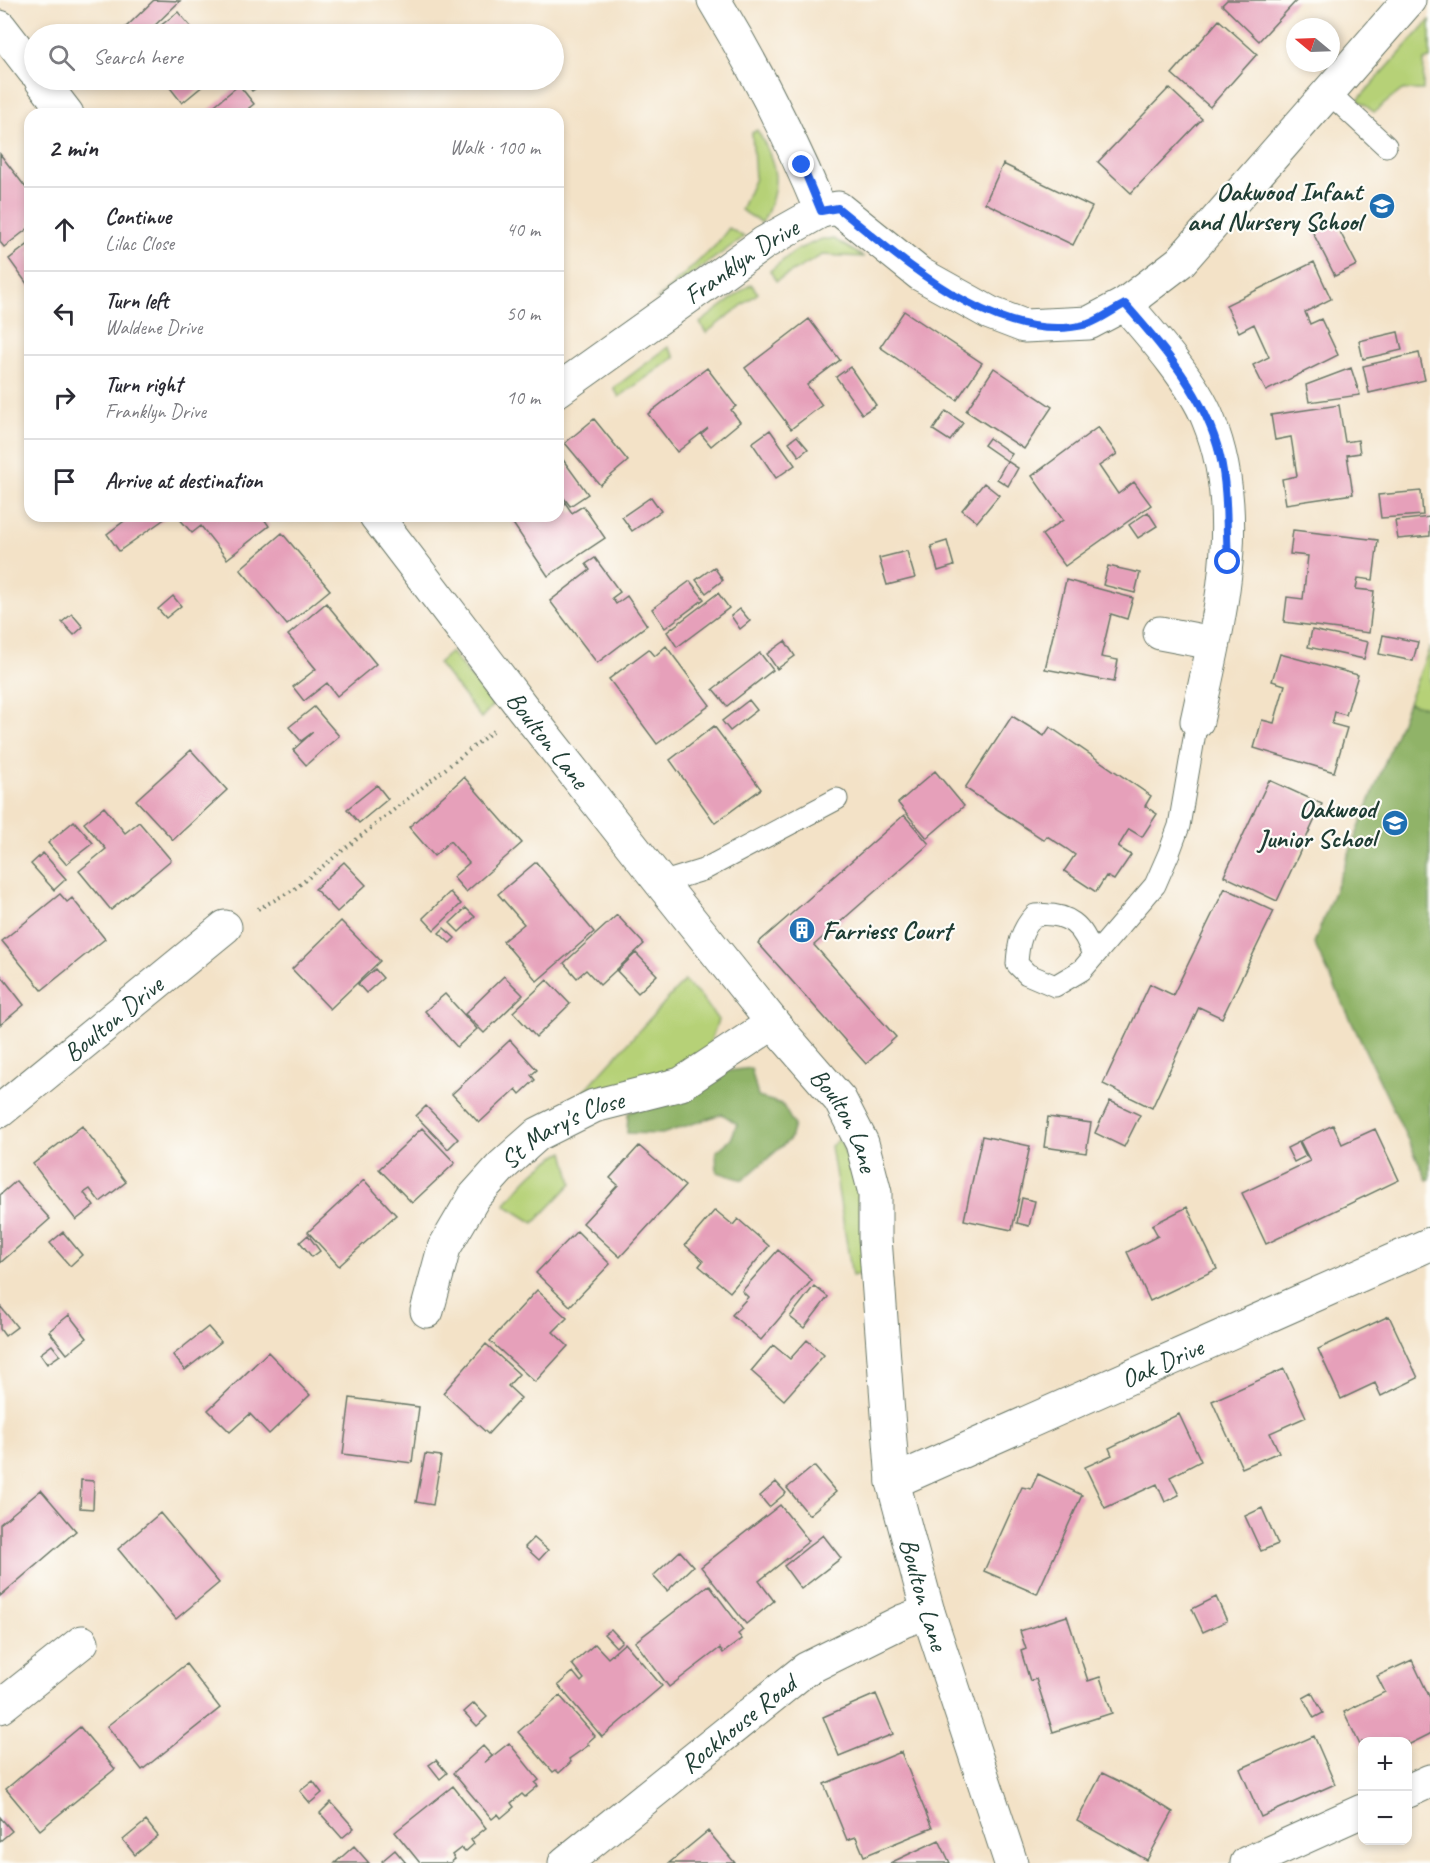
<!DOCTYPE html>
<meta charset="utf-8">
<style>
:root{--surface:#fff;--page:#f2f2f3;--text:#2b2b33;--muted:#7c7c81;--line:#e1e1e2}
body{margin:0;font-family:Caveat,sans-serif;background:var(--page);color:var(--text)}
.controls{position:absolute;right:18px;bottom:18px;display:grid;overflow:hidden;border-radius:12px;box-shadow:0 3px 9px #0003}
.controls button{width:54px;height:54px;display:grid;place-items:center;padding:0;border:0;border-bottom:2px solid var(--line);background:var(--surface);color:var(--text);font:30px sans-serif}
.compass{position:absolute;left:1286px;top:18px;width:54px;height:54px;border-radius:50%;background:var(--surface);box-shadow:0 3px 9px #0003;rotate:289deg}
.stop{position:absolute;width:18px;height:18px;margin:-14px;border:4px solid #2563eb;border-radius:50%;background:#fff}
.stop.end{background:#2563eb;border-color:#fff;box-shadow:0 2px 6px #0008}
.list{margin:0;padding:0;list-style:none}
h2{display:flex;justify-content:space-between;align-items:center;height:78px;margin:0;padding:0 24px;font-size:26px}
h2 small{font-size:20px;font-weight:400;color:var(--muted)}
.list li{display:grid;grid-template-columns:39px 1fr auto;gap:18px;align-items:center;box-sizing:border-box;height:84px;padding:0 24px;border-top:2px solid var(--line)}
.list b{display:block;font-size:22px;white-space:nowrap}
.list p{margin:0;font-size:20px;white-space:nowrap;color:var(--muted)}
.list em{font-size:20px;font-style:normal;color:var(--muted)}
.icon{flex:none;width:33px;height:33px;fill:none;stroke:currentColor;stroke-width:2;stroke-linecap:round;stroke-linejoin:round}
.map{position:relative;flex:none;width:1430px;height:1863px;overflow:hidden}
.search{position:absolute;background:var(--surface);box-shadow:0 3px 9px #0003;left:24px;top:24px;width:540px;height:66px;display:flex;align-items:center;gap:15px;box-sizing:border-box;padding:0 21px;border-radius:33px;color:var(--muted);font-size:22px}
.panel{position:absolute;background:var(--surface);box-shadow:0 3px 9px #0003;left:24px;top:108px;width:540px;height:414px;border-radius:18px}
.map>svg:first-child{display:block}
.green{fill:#b6d177;stroke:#6a8756;stroke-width:1.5}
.forest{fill:#90b368;stroke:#58784e;stroke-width:1.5}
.building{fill:#e6a0ba}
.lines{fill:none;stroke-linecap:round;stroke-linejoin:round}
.lane-casing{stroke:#697767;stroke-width:23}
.street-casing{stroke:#697767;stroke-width:35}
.secondary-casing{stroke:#697767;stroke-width:35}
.path{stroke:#697767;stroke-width:4;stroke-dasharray:1.5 4.5;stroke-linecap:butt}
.lane{stroke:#fff;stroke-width:21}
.street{stroke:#fff;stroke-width:33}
.secondary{stroke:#fff;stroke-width:33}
.route{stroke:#2563eb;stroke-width:8}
.labels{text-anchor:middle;stroke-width:4.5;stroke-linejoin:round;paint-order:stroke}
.poi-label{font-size:26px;font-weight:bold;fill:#1f3d34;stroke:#fdfcf7;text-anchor:end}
.street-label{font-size:26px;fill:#1f3d34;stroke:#fdfcf7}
</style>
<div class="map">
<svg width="1430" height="1863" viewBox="0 0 1430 1863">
<rect width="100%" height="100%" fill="#fdfcf7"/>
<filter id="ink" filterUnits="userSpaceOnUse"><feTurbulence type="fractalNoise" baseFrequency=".0167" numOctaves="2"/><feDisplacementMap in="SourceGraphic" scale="12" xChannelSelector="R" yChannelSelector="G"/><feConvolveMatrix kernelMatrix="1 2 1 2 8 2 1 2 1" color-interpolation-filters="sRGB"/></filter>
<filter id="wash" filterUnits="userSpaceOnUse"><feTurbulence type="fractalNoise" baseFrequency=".008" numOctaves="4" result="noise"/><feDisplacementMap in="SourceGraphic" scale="24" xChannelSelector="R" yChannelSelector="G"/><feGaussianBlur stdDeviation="1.35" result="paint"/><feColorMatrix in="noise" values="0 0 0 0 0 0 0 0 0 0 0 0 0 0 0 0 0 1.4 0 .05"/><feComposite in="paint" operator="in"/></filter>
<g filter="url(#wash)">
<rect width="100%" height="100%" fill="#f3e2c7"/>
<path class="green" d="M1430,20V59L1424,60L1423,90H1402L1374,112L1358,100Z
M757,130C778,164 782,187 762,223L741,210L755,178L752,133Z
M729,228L744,237L656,300L715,246Z
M822,239H834L864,257L822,255L776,281L770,271L796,250Z
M751,284L758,293L706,333L700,323Z
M668,347L675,357L619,397L614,388Z
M1430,647V708L1408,703Z
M451,652L493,705L481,718L438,663Z
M684,981L703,999L718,1020L707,1052L690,1067L577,1099Z
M840,1139L856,1183L861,1217L863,1273L852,1276L831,1146Z
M564,1152L572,1183L534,1223L505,1205C522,1183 539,1164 564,1152Z"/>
<path class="forest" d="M1408,703L1430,708V1179L1427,1180L1314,943Z
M751,1068L758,1097L782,1104L794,1125L790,1139L743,1180L717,1172L716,1152L731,1139L737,1124L722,1114L662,1134L627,1133L628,1113L720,1072Z"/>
<g id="blocks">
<path class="building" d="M154,0L180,1L146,34H130L124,29Z
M1227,0H1297L1259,41L1222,5Z
M178,12L197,34H150Z
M1219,20L1257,54L1210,107L1172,74Z
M164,80H210L182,103Z
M244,80H268L252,91Z
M239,85L254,104L249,108L253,114H204Z
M1169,88L1202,119L1131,193L1098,162Z
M0,154L30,193V227L4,247L0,242Z
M1003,164L1092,207L1073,245L985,203Z
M1333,218L1357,265L1335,276L1311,229Z
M30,243V288L9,259Z
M1314,262L1331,299L1305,312L1310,324L1321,319L1338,355L1266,391L1253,365L1269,357L1254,324L1239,332L1226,305Z
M904,311L982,363L957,400L880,347Z
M809,319L840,360L807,385L822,405L791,429L745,368Z
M1398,332L1402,350L1363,359L1359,341Z
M1419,353L1425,380L1369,393L1363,366Z
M850,367L876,405L862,414L836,377Z
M707,368L736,406L731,410L740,422L711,446L701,434L708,428L677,452L648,414Z
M994,368L1052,407L1024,449L966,411Z
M1351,368L1360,395L1309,402L1306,385Z
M1339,405L1345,442L1358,440L1360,453L1347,455L1353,494L1286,504L1282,479L1297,476L1291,437L1275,440L1271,415Z
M946,411L963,423L950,441L933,430Z
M594,419L628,461L600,485L565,443Z
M1098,427L1117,454L1099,466L1118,494L1134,482L1151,505L1065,566L1042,535L1063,520L1032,476Z
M770,430L795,465L776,478L752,443Z
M797,436L808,449L799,456L789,442Z
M989,438L1012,454L1007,461L1018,468L1008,486L997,479L1007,461L984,445Z
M561,457L588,494L570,506L558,490V459Z
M984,483L999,495L977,522L962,510Z
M1421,491L1423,515L1381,518L1378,495Z
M558,492L572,513L583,506L605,538L548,576L508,516H558Z
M651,497L661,511L632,531L622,517Z
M1148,512L1157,526L1138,538L1129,525Z
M131,516L166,518L119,551L107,534Z
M177,516H262L269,526L227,559L201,526L192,533Z
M1430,517V536L1398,539L1395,521Z
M1293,530L1378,540L1373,580L1358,578L1356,589L1374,591L1369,633L1284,622L1287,597L1303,599L1308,556L1290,554Z
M282,533L330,590L287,625L240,569Z
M947,541L954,566L938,571L931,546Z
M907,551L915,578L887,585L879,558Z
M595,558L620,592L612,598L616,604L627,596L647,625L597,663L550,601L590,570L586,564Z
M1108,566L1140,573L1135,593L1103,585Z
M714,567L723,580L706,593L696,580Z
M1066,580L1133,598L1127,619L1111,614L1101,657L1118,660L1114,682L1045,669Z
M690,581L704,599L665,628L652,609Z
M718,593L729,608L677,647L667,632Z
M173,596L181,606L166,618L158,609Z
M326,603L376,664L337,696L327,683L304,701L293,687L316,669L288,635Z
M740,609L750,621L740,629L731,616Z
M72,614L83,627L74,635L62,622Z
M1312,630L1368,642L1364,659L1308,647Z
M1383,635L1418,642L1413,661L1379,654Z
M785,641L795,656L777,669L767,654Z
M666,646L710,705L657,744L609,679L649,649L655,656Z
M760,653L773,670L727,706L713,689Z
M1280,654L1358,675L1346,715L1335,712L1332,724L1347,728L1334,772L1254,748L1262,720L1274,723L1285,685L1272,681Z
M749,700L757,710L730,731L722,721Z
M314,707L339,736L306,765L293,750L313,732L301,741L289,727Z
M1012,716L1044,736L1050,727L1151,796L1145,806L1157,814L1142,837L1129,829L1118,847L1131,855L1114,880L1106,876L1096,892L1064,871L1075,855L1067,849L1047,836L1044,840L965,788Z
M714,726L761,789L715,823L670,760Z
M191,750L227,790L173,840L136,800Z
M935,771L964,806L927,838L898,803Z
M464,777L522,843L466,892L453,877L469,863L450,841L434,856L409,827Z
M1269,780L1322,804L1277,901L1224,876Z
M377,785L388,799L359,823L347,809Z
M104,807L125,833L139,822L171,860L111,910L79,871L106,849L84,823Z
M904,815L929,844L814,945L896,1037L866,1064L758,943Z
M74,821L93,843L66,864L48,843Z
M43,853L66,879L54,890L31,864Z
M344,862L366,885L337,912L315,889Z
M536,862L594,932L537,981L503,941L524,924L498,894Z
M1225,888L1274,911L1222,1018L1199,1007L1152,1108L1103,1084L1150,984L1173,995Z
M450,892L461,904L434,930L423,918Z
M60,894L67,902L72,898L105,939L42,990L2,941Z
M466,908L475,917L459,932L450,923Z
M617,915L644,944L600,985L586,970L577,978L564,963Z
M341,921L380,961L330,1009L292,969Z
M444,928L455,938L450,943L439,933Z
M636,953L657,975L638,993L617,971Z
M375,969L383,978L366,993L358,984Z
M0,974L24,1005L0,1025Z
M504,976L523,995L484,1033L465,1014Z
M547,980L570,1004L536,1037L513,1012Z
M445,994L477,1029L457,1047L425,1011Z
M510,1040L537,1070L531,1075L535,1080L520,1094L516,1089L479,1123L452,1094Z
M1110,1101L1140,1115L1124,1147L1095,1133Z
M426,1106L458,1139L448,1149L416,1116Z
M1048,1117L1091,1123L1086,1153L1044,1147Z
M1333,1125L1342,1144L1375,1129L1399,1180L1266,1244L1242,1193L1310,1161L1300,1141Z
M82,1126L126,1182L100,1202L90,1189L84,1193L94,1206L76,1220L33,1164Z
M422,1128L455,1163L412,1203L379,1169Z
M982,1136L1030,1146L1012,1230L964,1220Z
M1299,1142L1306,1156L1294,1162L1287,1148Z
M639,1146L685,1186L620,1257L583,1223L618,1185L610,1178Z
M364,1180L396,1215L339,1266L308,1232Z
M16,1181L50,1219L0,1263V1195Z
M1022,1198L1035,1201L1029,1226L1017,1223Z
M1187,1207L1217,1269L1150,1301L1127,1252L1158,1236L1152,1225Z
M715,1210L733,1225L738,1219L769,1246L730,1292L699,1266L703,1261L685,1245Z
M577,1231L610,1264L570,1306L536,1273Z
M63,1232L82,1255L70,1266L50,1243Z
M308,1235L320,1251L312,1257L300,1242Z
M778,1250L812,1280L761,1340L732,1315L748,1297L742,1291Z
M814,1286L828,1297L804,1328L790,1317Z
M537,1290L567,1318L553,1332L568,1346L535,1382L490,1341Z
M0,1306L17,1327L5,1336L0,1329Z
M69,1315L87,1338L67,1354L49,1331Z
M1389,1316L1418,1378L1381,1396L1375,1383L1341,1399L1318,1349Z
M208,1327L221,1342L185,1370L173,1355Z
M807,1340L824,1355L784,1400L751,1371L773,1345L790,1359Z
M486,1344L519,1374L508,1386L521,1398L488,1434L443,1393Z
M52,1345L60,1355L47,1364L40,1354Z
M268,1352L310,1395L269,1434L250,1414L230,1432L208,1410Z
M1284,1369L1306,1417L1270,1433L1279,1452L1242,1468L1212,1401Z
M350,1398L419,1407L412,1463L343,1454Z
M1179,1414L1201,1461L1170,1477L1179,1495L1165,1502L1157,1484L1105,1508L1085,1467L1112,1455L1109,1448Z
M425,1454L441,1456L433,1505L416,1502Z
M814,1466L836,1492L809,1515L787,1488Z
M1038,1474L1082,1495L1037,1594L984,1571L1022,1487L1031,1489Z
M81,1480L94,1481L93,1509L80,1508Z
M776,1482L786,1493L769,1507L760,1496Z
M41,1490L76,1531L0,1596V1524Z
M780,1505L809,1541L759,1581L774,1601L746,1624L701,1567Z
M1262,1508L1278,1544L1261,1551L1245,1516Z
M160,1513L219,1583L176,1619L118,1549Z
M823,1535L841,1558L801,1589L784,1566Z
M534,1538L548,1550L539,1560L525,1547Z
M680,1551L693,1566L667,1591L653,1576Z
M709,1585L743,1630L738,1634L742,1639L723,1653L720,1648L669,1687L635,1642Z
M1216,1597L1227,1621L1203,1632L1192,1609Z
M1067,1616L1088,1681L1100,1677L1112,1713L1053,1732L1036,1679L1030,1681L1021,1651L1026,1649L1020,1631Z
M611,1629L622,1641L616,1647L604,1634Z
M625,1643L662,1686L602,1737L558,1685L573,1672L581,1682L584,1679L572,1664L595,1644L608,1658Z
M1412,1660L1430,1698V1734L1408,1745V1742H1362V1749L1344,1712L1385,1692L1377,1676Z
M186,1664L220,1708L142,1770L107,1726Z
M1312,1693L1323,1713L1314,1718L1303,1698Z
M876,1694L893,1734L839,1756L823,1717Z
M560,1696L595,1736L587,1743L589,1745L569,1759L571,1762L559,1773L556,1770L553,1772L518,1732Z
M474,1703L487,1717L477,1726L464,1712Z
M80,1727L115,1769L40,1830L6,1789Z
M1314,1736L1335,1784L1261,1817L1240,1769Z
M509,1743L539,1780L535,1783L538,1786L525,1797L522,1794L511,1803L514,1807L501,1818L498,1814L492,1819L453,1773L483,1746L492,1756L484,1763Z
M901,1752L932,1828L864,1856L856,1837L847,1840L824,1784Z
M436,1760L447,1773L440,1779L429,1765Z
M1102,1773L1139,1791L1173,1812L1147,1860L1077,1821Z
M313,1781L322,1793L310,1803L300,1791Z
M453,1786L486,1828L471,1840L474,1844L465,1852L461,1848L452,1855L455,1859L450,1863H420L395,1832Z
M331,1802L354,1828L342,1838L320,1813Z
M0,1817L12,1831L0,1841Z
M146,1821L158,1836L135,1855L123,1840Z
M708,1831L735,1863H669Z
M939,1840L950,1863H890Z
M354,1846L369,1863H335Z
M395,1850L406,1863H384L382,1861Z"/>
</g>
</g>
<g filter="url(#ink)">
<use href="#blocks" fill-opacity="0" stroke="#697767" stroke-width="1.5"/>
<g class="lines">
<defs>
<path id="lane" d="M1328,92L1386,146
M661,883L703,870L837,799
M1093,956C1084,926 1068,911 1035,915C1021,930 1018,944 1017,964L1027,974L1055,986L1082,970L1155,885L1169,853L1179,826L1197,721"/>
<g id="street">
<path d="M821,211L838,208L920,274L990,313L1024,326L1089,323L1125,304L1180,262L1409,0"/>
<path d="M1125,304C1151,334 1194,383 1208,419C1248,516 1218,623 1197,721"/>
<path id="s1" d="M558,390L764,243L821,211C791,138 755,68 714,0"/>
<path d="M1160,633L1213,643"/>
<path id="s2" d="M0,1111L225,927"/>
<path id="s3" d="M427,1311L444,1248L474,1197L502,1166L538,1134L594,1106L681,1084L773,1023"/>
<path id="s4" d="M893,1482L1430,1244"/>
<path d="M0,1707L82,1642"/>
<path d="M1408,1791L1430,1781"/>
<path id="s5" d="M565,1863L806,1669L903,1621L928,1612"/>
<path d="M1247,1863L1362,1811"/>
</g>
<g id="secondary">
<path d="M0,27L34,71"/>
<path d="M41,80L67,114"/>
<path id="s6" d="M376,516L522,707L661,883L773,1023L840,1100L862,1143L875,1193V1238L893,1482L928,1612L1011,1863"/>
</g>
</defs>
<use href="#lane" class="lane-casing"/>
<use href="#street" class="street-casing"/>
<use href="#secondary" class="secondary-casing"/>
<path class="path" d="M258,909L293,890L493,731"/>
<use href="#lane" class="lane"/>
<use href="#street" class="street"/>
<use href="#secondary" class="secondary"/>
</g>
</g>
<g class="lines" filter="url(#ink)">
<path class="route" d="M802,165L821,211L838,208C903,260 997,348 1088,324C1100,320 1113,310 1125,304C1164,348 1206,397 1220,456C1228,489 1226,527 1228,562"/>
</g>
<defs>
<symbol id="school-disc" viewBox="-11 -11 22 22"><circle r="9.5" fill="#1f6fb2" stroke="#fdfcf7"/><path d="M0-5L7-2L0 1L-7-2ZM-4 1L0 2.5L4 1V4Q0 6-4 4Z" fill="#fff"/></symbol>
<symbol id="building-disc" viewBox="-11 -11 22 22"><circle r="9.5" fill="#1f6fb2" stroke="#fdfcf7"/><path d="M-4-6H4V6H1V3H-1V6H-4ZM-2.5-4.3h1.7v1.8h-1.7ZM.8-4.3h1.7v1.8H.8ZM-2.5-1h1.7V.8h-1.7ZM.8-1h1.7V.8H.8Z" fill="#fff"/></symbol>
</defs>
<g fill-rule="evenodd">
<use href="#school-disc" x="1367" y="191" width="30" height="30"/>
<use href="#school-disc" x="1380" y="808" width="30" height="30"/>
<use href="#building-disc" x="787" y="915" width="30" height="30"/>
</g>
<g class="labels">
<g class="poi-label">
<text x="1362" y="200">Oakwood Infant<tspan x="1362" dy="30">and Nursery School</tspan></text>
<text x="1376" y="817">Oakwood<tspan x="1376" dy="30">Junior School</tspan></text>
<text x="822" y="939" text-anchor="start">Farriess Court</text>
</g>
<g class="street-label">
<text dy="9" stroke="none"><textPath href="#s1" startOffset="224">Franklyn Drive</textPath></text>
<text dy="9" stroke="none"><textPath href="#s6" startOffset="282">Boulton Lane</textPath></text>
<text dy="9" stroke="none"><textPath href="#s2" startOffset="146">Boulton Drive</textPath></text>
<text dy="9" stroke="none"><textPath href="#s6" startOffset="766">Boulton Lane</textPath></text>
<text dy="9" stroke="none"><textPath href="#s3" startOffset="238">St Mary's Close</textPath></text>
<text dy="9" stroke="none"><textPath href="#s4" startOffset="294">Oak Drive</textPath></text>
<text dy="9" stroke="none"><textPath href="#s6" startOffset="1252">Boulton Lane</textPath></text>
<text dy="9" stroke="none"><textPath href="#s5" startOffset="222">Rockhouse Road</textPath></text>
</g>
</g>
</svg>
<div class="controls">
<button>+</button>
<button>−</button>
</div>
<svg class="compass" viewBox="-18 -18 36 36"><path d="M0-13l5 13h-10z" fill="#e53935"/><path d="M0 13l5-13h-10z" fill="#7c7c81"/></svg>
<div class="stop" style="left:1228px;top:562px"></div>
<div class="stop end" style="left:802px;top:165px"></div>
<div class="search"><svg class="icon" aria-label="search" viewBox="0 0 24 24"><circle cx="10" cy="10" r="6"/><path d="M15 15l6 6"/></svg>Search here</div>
<section class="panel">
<h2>2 min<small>Walk · 100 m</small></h2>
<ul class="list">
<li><svg class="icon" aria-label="ahead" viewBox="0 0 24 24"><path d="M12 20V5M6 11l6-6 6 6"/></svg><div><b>Continue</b><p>Lilac Close</p></div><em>40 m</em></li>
<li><svg class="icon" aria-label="left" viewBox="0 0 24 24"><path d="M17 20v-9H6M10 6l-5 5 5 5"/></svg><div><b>Turn left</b><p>Waldene Drive</p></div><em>50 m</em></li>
<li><svg class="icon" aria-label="right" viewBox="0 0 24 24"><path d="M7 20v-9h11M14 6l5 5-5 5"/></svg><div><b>Turn right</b><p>Franklyn Drive</p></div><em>10 m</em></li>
<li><svg class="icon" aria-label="arrive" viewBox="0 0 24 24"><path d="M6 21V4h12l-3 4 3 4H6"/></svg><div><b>Arrive at destination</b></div></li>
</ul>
</section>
</div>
